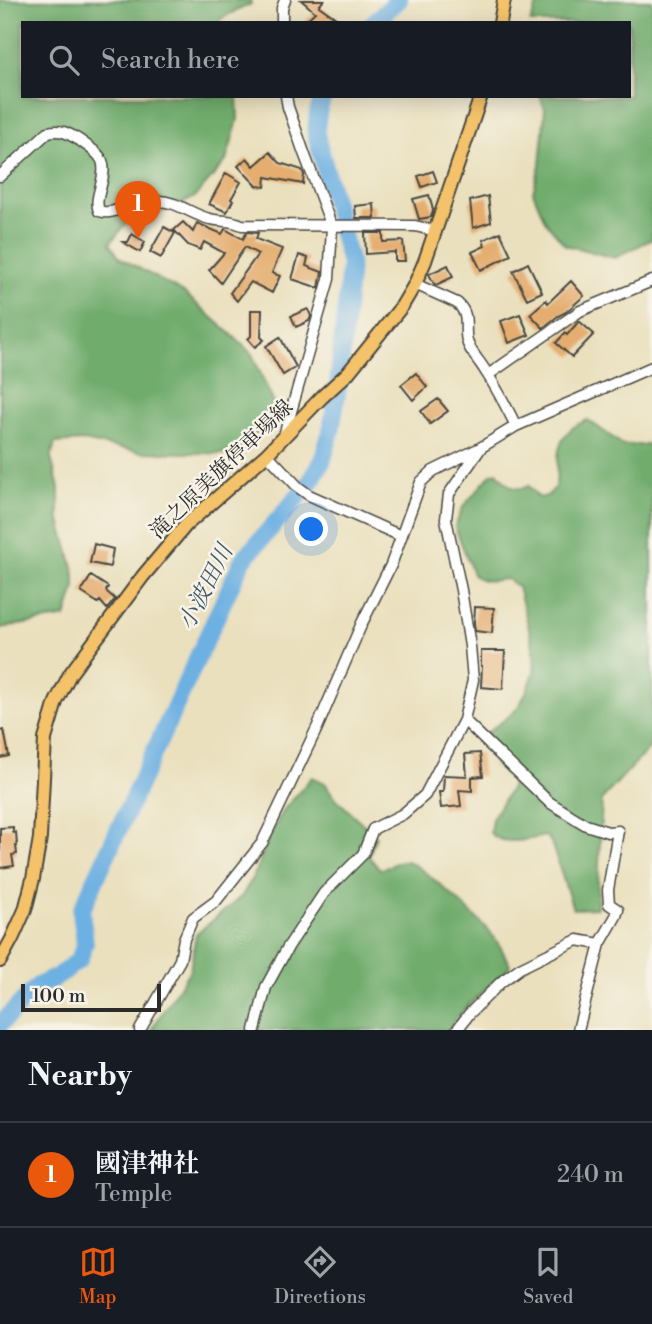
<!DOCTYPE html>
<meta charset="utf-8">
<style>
:root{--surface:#171b24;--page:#20242c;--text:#f1f3f6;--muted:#9ea1a6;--line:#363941;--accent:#ea580c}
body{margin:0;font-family:"Libre Bodoni","Noto Serif JP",serif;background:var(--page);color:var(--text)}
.scale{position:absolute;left:21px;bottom:18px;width:140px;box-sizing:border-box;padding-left:7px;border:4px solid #2b2b2b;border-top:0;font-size:19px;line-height:24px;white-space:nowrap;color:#2b2b2b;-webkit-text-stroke:5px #f7f3e8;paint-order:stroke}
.you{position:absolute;left:312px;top:530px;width:24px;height:24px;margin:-18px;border:5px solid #fff;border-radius:50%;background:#1a73e8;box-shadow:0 0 0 10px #1a73e833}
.badge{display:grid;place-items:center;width:46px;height:46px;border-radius:50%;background:var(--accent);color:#fff;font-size:23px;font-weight:700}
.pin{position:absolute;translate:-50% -58px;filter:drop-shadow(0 2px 4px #0008)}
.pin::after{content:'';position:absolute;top:37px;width:24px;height:21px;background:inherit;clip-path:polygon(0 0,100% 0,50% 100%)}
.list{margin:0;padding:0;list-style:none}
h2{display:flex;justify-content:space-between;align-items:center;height:91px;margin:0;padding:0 28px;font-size:30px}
h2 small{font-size:23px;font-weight:400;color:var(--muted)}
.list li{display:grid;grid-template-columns:46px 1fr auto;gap:21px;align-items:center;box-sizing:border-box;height:105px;padding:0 28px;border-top:2px solid var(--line)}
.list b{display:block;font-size:26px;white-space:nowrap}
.list p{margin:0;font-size:23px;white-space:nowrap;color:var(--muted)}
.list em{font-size:23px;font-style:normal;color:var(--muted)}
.icon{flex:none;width:38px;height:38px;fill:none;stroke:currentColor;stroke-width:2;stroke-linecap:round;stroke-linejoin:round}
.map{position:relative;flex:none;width:652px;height:1030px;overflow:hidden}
.search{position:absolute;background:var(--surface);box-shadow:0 4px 18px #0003;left:21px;right:21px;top:21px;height:77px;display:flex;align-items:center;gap:18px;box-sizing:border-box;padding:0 24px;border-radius:0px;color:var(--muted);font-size:26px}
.sheet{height:196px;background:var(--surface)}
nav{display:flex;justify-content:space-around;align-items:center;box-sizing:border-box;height:98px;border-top:2px solid var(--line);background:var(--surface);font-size:19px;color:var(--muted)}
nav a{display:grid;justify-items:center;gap:4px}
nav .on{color:var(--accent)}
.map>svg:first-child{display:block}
.forest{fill:#6fac6c;stroke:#4d6c4c;stroke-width:2}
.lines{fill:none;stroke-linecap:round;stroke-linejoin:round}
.river{stroke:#6db0e2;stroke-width:18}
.building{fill:#e5ad70}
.minor-casing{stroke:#484641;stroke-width:13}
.major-casing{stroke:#484641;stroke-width:16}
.minor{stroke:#fff;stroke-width:10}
.major{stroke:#f3c26a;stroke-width:12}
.labels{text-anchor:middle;stroke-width:5;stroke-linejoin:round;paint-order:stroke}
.street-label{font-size:21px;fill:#2b2b2b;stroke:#f7f3e8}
.water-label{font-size:23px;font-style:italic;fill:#425a6b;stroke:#f7f3e8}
</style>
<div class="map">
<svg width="652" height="1030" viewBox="0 0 652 1030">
<rect width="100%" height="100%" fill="#f7f3e8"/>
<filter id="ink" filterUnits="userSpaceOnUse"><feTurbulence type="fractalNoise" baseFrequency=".0143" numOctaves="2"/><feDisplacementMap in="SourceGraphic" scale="14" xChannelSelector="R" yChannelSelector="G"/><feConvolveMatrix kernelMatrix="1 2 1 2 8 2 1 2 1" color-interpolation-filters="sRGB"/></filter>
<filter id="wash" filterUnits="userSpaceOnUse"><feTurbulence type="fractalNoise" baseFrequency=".00686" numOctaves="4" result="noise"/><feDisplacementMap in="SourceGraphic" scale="28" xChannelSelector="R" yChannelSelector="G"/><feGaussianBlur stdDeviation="1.57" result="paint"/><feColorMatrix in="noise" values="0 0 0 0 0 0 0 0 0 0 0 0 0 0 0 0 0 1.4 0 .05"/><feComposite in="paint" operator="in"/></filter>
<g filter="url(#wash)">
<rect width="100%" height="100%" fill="#eae0bd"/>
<path class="forest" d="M0,0H251V4L223,17L217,23H23V96H237L238,120L226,161L195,197L156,215L142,214L129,220L110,243L119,257L184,293L229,332L252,354L275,406L242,454L141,452L83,441L55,443L51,458L59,488V517L75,574V588L66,617L0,628Z
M539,0H652V239L615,258L565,245L545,221L533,192L540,165L545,109L540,96H629V23H530Z
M588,420L623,445H645L652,442V745L602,799L597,908L573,909L551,842L546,836C529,839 503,847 490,833L492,818L511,788V781L495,765L481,738C493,726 508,720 518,707C523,700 532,681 534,672C538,652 523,608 518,587L507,579C495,580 482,584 473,574L455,527L463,507L491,474L497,472C506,483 513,493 529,486L539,498L547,496L556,487C558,456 554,432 588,420Z
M312,777L325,783L334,797L376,836L369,857L380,869C389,869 397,859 406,861C422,865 486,925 496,940C502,948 505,957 510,965L506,971L465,1008L448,1030H151L190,970L196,934L242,896L256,871L272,831L285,808Z"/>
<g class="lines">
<path class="river" d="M373,23L399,0
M0,1024L38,986L57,977L79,960L85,943L81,911L242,561L309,484L322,462L331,431L337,394L348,289L350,264L316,133L318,113L323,96"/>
</g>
<g id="blocks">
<path class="building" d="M301,0H324L319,6L343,23H303L315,12Z
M270,152L280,163L302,170L304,175L303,184L266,177L265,187L257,186L238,166L247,158L254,166Z
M433,171L437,182L422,187L418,176Z
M226,173L241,182L231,199L233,200L227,212L209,204Z
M429,195L433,210L431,217L419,219L413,199Z
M488,196L491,222L473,228L470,201Z
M374,204L375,218H356L355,206Z
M183,222L193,232L197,223L222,234L225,229L243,239L247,232L258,233L256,239L282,249L272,273L280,276L272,293L251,282L237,301L230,293L258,254L245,247L221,283L209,270L224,253L204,242L200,250L188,245L174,230Z
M164,227L175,233L161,258L150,252Z
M500,232L511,255L481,270L472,252L485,246L483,240Z
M365,233H383V242L403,241L405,261H395V252L366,254Z
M132,234L145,242L140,252L123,242H128Z
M299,255L308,258L306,266L322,272L319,288L292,279Z
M528,263L542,292L527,299L513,271Z
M448,265L453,277L436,285L434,284L429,274Z
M571,281L584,296L566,312L558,316L543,328L530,314L546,300L548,303Z
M308,309L311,316L309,321L296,327L291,316Z
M251,310H262L261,337L264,340L255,347L248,339L251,336Z
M520,314L529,335L509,343L501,321Z
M579,321L594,334L572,357L556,343L565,333L567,335Z
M280,337L296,367L283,375L266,346Z
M416,373L427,387L413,400L401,385Z
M438,399L448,411L430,424L421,411Z
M94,544L113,549L110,567L90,563Z
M91,576L108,587L106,591L115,599L107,609L100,601L98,603L81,592Z
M475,607L494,608L492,633L475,631L474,623Z
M481,651H505L503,689L481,687L482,666H481Z
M4,730L9,756L0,758V731Z
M480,753L483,776L472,777V791L459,790L461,806L441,808L439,792H443L444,775L467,776L465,754Z
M13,827V833L16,832L17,846H16L17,854L12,855L14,866L0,868V828Z"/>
</g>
</g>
<g filter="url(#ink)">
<use href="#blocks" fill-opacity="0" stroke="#484641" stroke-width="2"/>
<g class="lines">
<defs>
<path id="minor" d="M282,23V8L285,0
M0,176L48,132C61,129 68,133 79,140C103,157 108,159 100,189C98,197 96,203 99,211C113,216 127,204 141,201C146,200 153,200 158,201C177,201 192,215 210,219C222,222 230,219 242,225L415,226L436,231
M415,284L457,303C472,316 462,329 468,344C472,354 481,363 486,372C498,390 507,408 516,426
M488,375L580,311L652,281
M284,436L329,279L332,227L304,153L288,107L286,96
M267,454L298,487L309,495L401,536
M464,720L549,802L586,825L608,832L618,831L608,890L609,904L618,910L616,916L600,944L578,1030
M140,1030L180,960L184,939L193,918L216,901L262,843L317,728L362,623L391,565L421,482L433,471L480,448L516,426L652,367
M255,1030L266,987L288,947L324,893L363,854L373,829L403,814L425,795L464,720L473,680L470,646L461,590L446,519L449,494L480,449
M457,1030L469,1014L501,982L520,968L577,940L600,944"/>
<path id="major" d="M500,23L504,0
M0,961L12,939L25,910L33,879L40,838L45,739L56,702L70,674L143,576L186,525L267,454L322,397L348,373L402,306L415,284L425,261L481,96"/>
</defs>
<use href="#minor" class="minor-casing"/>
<use href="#major" class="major-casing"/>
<use href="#minor" class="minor"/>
<use href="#major" class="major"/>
</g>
</g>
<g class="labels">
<g class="street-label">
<text transform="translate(221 469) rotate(-44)" y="7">滝之原美旗停車場線</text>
</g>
<g class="water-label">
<text transform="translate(205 587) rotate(-63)" y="8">小波田川</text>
</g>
</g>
</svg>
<div class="scale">100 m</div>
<div class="you"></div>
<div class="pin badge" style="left:138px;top:239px">1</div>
<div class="search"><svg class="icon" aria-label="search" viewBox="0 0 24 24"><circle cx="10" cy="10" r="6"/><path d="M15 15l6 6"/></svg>Search here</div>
</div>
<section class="sheet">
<h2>Nearby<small></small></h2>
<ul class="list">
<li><span class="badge">1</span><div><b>國津神社</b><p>Temple</p></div><em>240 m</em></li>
</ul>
</section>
<nav>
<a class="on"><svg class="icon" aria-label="map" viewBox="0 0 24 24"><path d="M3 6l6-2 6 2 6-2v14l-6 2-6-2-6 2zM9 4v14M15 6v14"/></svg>Map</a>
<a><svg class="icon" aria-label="directions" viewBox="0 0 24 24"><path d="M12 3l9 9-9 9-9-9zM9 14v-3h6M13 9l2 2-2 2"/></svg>Directions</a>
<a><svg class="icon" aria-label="saved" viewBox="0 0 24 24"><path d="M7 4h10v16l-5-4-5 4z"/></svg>Saved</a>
</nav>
